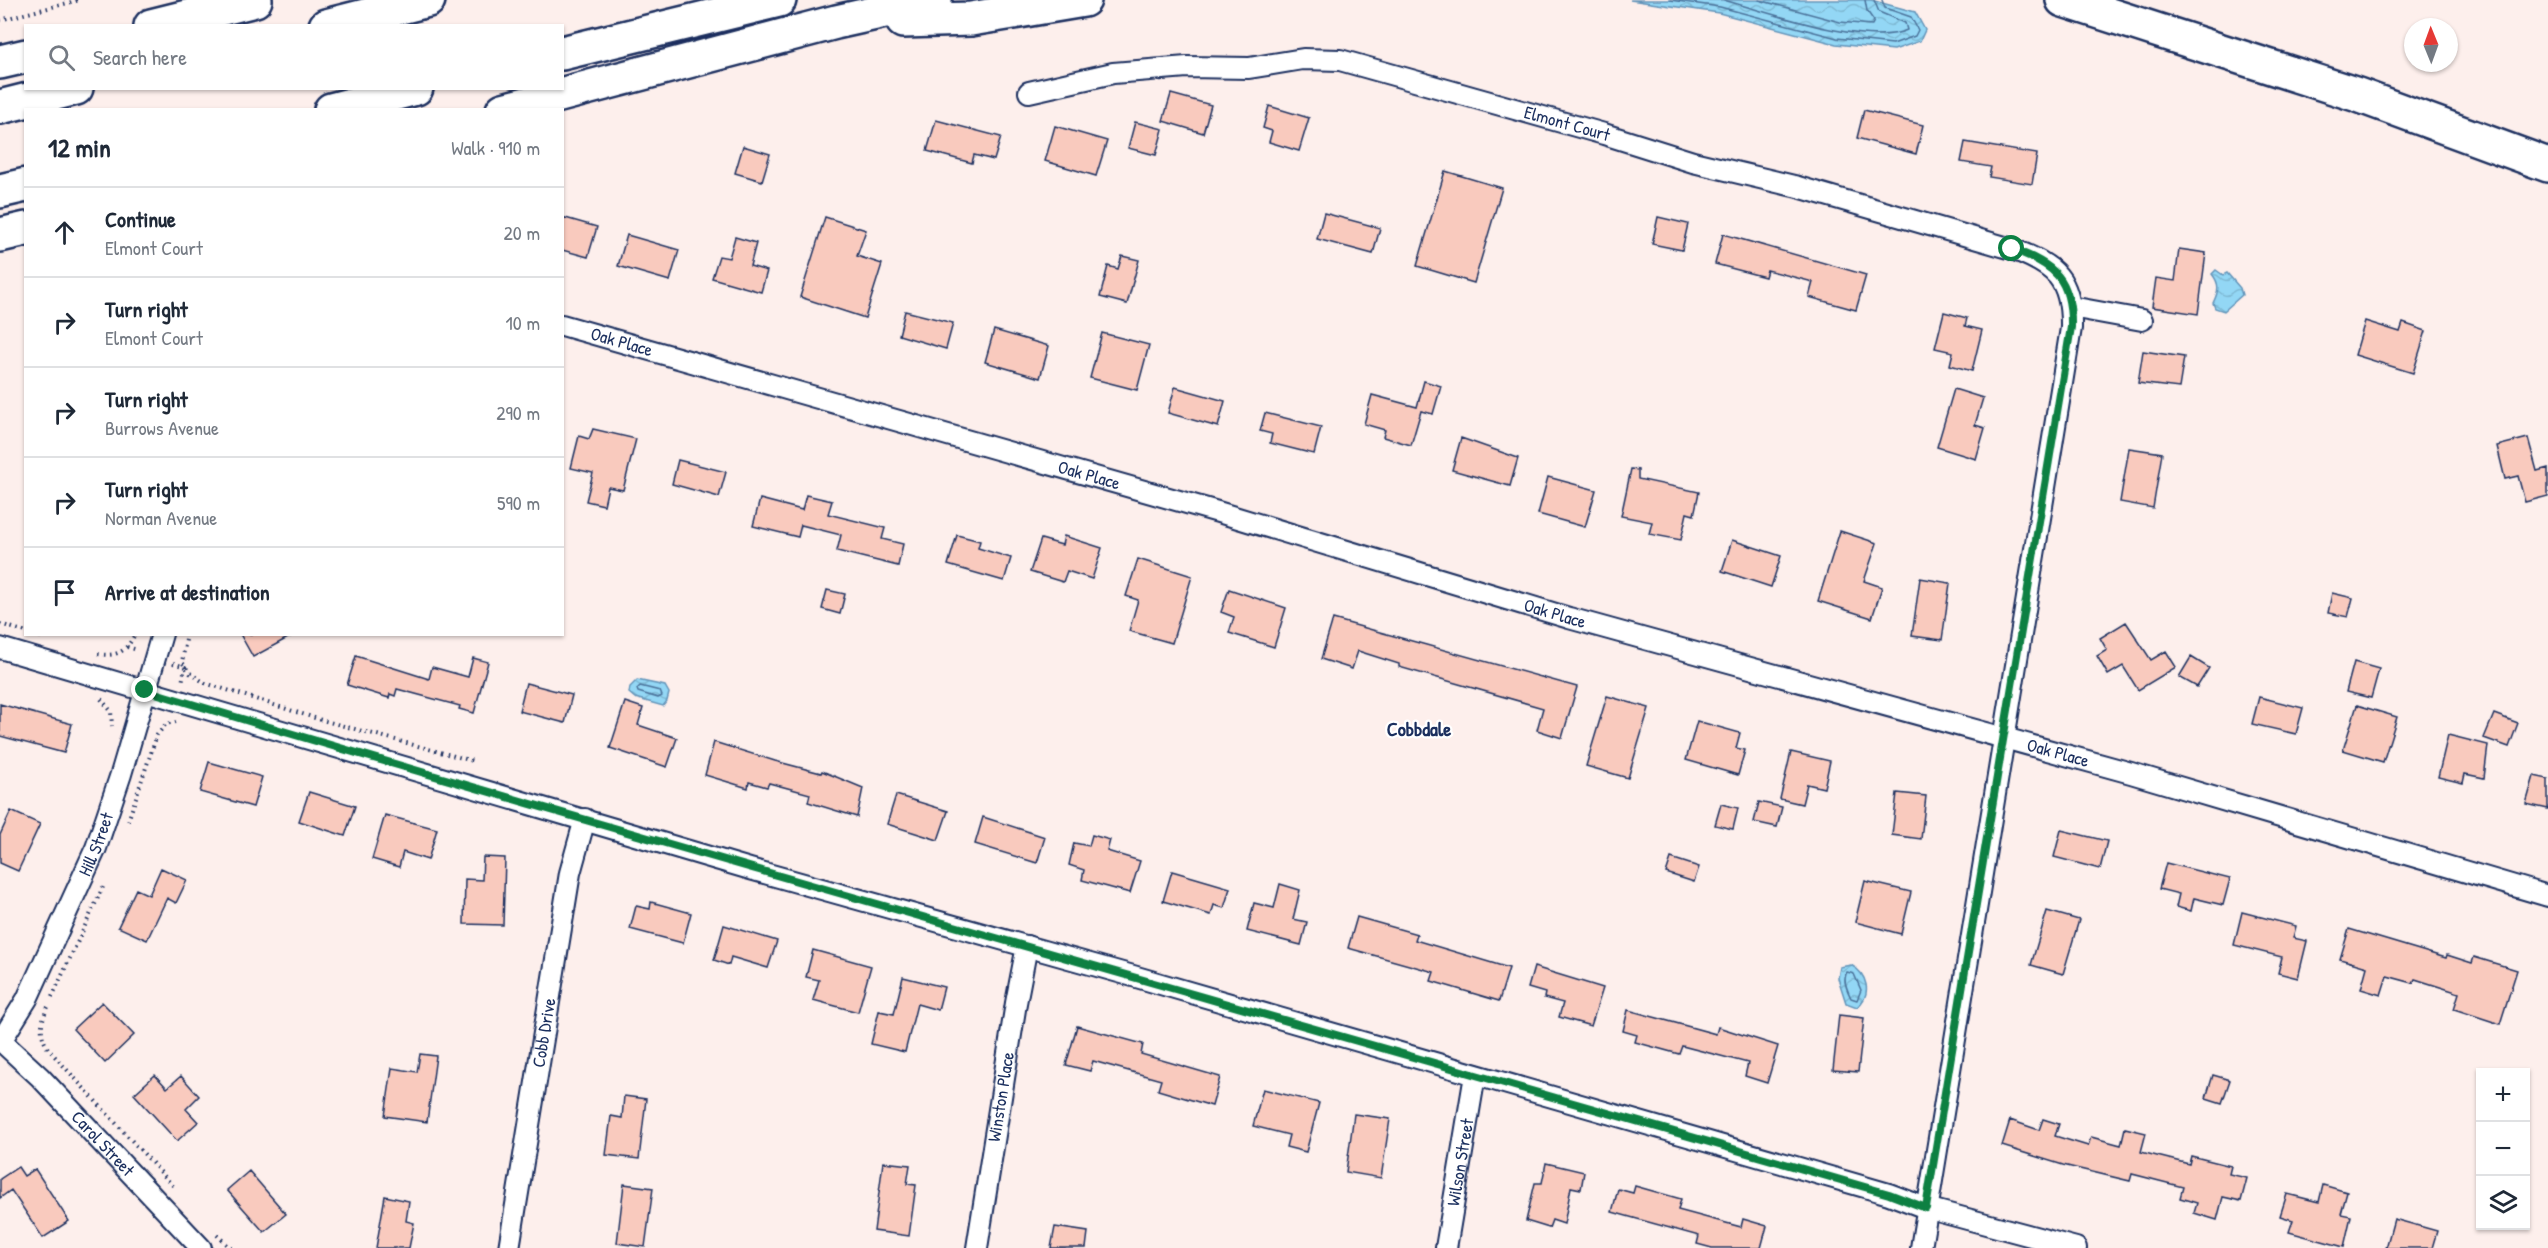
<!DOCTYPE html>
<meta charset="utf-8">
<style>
:root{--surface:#fff;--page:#f2f2f3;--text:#1f2937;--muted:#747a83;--line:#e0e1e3}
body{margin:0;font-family:"Patrick Hand",sans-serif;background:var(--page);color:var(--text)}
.controls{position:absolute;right:18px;bottom:18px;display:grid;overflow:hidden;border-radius:0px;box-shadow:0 2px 4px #0004}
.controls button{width:54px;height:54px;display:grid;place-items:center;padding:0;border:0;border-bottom:2px solid var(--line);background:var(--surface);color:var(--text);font:30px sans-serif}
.compass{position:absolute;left:2404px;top:18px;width:54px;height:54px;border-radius:50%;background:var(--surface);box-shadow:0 2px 4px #0004;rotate:359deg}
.stop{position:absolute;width:18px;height:18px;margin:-14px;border:4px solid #0b8043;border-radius:50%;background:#fff}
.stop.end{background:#0b8043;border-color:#fff;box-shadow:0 2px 6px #0008}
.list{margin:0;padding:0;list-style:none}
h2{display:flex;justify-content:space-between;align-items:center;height:78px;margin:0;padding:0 24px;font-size:26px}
h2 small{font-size:20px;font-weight:400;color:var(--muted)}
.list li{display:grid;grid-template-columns:39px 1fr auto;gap:18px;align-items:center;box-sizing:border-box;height:90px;padding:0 24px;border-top:2px solid var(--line)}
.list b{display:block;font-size:22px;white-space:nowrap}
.list p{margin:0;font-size:20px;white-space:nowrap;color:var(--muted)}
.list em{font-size:20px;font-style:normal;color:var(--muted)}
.icon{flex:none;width:33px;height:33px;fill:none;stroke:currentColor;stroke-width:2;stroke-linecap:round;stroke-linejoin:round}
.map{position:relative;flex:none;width:2548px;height:1248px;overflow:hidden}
.search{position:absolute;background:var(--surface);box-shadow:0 2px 4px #0004;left:24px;top:24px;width:540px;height:66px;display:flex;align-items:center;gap:15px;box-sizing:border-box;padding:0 21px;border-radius:0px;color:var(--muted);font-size:22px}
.panel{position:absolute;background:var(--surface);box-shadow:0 2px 4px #0004;left:24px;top:108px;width:540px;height:528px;border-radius:0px}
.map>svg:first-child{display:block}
.water{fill:url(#water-waves);stroke:#6394b9;stroke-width:1.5}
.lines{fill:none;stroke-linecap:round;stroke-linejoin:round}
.shore{stroke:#4b729a;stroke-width:1.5}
.building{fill:#f9cabe;stroke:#1b2f5e;stroke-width:1.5}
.minor-casing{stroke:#1b2f5e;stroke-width:24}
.motorway-casing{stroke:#1b2f5e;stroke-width:38}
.path{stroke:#1b2f5e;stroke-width:4;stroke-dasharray:1.5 4.5;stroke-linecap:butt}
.minor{stroke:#fff;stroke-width:20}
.motorway{stroke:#fff;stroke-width:33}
.route{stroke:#0b8043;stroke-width:8}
.labels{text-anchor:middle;stroke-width:4.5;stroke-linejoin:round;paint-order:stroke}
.street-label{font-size:18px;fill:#1b2f5e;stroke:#fff}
.neighbourhood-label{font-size:20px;font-weight:bold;fill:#1b2f5e;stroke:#fff}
</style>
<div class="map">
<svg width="2548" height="1248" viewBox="0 0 2548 1248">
<defs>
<pattern id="water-waves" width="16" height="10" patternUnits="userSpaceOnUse" patternTransform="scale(1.5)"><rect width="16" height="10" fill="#93d7f5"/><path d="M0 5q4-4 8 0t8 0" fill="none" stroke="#7eb9d4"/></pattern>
</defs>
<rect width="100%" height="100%" fill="#fdefec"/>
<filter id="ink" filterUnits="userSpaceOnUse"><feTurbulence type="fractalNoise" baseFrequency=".0167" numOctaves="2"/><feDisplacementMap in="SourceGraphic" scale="12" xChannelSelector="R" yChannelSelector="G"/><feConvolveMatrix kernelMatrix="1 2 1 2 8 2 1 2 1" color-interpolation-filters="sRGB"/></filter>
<g filter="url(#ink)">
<path class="water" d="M1630,0H1871L1915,12L1925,30L1920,41L1894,50L1836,44L1719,13Z
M2216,270L2223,275L2227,273L2240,288L2242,295L2224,311L2215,308L2213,303C2219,291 2220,284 2212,274Z
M637,680L665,686L669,693L667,701L663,706L635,698L629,693L630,687Z
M1851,965C1867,974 1873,994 1857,1007L1846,1003L1838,978L1840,967Z"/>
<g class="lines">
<path class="shore" d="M1670,0L1720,7L1837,38L1893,44L1915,36L1918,30L1911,17L1885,8L1882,0
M1724,0C1767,12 1868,48 1907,30L1905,23L1879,12L1874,0
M1759,0L1840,22L1872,25L1874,21L1867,11L1865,0
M640,686L660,691L662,696L658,698L638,692L637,689Z
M1847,972L1854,974L1861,990L1857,1000L1851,998C1847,990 1842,979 1847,972Z"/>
</g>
<path class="building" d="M1171,94L1211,105L1203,133L1163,121Z
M1269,106L1309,118L1299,151L1269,142L1272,131L1263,128Z
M1864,110L1923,125L1916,154L1857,138Z
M936,120L1001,137L994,160L974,155L972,163L927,151Z
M1135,122L1163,129L1156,155L1128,148Z
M1055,126L1107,141L1096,176L1045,161Z
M1965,142L2037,154L2032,184L1989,177L1991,167L1961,162Z
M743,146L770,154L762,181L735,173Z
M1445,171L1502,188L1474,283L1417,266Z
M1324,213L1380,228L1373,254L1317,239Z
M562,217L597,227L588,257L562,250Z
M825,217L866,230L857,256L882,264L865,318L800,297Z
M1658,217L1688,224L1682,250L1652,244Z
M1723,234L1866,275L1856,310L1809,297L1813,282L1767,270L1765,277L1715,264Z
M627,235L679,250L670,281L618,266Z
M735,237L756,243L750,266L767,271L761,292L712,278L719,256L729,258Z
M2179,249L2206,253L2198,314L2152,307L2156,278L2175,281Z
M1122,256L1139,260L1127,304L1100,297L1108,266L1118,269Z
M905,311L953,323L946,349L899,335Z
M1944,312L1967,318L1965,326L1982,330L1972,371L1950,365L1953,352L1935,348Z
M2365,321L2400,332L2403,323L2426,331L2413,373L2355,355Z
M994,330L1049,346L1040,378L985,362Z
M1102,333L1149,345L1137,390L1090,378Z
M2143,351L2184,357L2179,388L2138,383Z
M1424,381L1441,386L1433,414L1421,411L1411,445L1383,437L1385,430L1364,424L1372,395L1417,407Z
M1175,387L1225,401L1218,427L1168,413Z
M1954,389L1983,398L1975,425L1985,428L1976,459L1937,447Z
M1265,413L1321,427L1314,454L1270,443L1272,434L1260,431Z
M593,429L636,439L623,490L608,487L604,505L586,501L593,473L571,468L579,436L589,439Z
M1461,438L1518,458L1510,486L1452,470Z
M2528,438L2537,471L2548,468V496L2525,502L2518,476L2505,479L2497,446Z
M2129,448L2162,453L2153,508L2120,502Z
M678,460L726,472L719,497L672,484Z
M1631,469L1638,470V479L1699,492L1694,515L1687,513L1681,540L1649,534L1652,522L1621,516Z
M1548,477L1596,490L1585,527L1538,514Z
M806,495L832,501L828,514L885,528L882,539L903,544L898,566L837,551L841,535L801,525L798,537L753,526L760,499L802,510Z
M1840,531L1877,543L1864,581L1882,587L1872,618L1818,601Z
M957,535L980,541L978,548L1011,558L1004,581L948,565Z
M1064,536L1102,548L1092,579L1067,571L1063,582L1030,572L1041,539L1062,545Z
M1732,540L1781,556L1771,587L1722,571Z
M1138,559L1192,576L1172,643L1129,631L1138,600L1126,596Z
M1920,578L1950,583L1942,640L1912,636Z
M1229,589L1286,608L1274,647L1229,633L1234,617L1221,612Z
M827,590L845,594L840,614L822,609Z
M2332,593L2353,598L2348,617L2328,613Z
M1333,619L1577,687L1562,738L1537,730L1543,708L1399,667V664L1358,651L1352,669L1321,659Z
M2126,622L2151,660L2166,651L2176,667L2138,690L2123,666L2108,675L2097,656L2107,650L2100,638Z
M240,634H295L253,657Z
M356,656L429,679L432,667L468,677L473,658L488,662L474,713L459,709L460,706L397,689L395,696L390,694L389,698L347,685Z
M2191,657L2209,668L2197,687L2179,677Z
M2354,662L2379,669L2371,698L2346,692Z
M526,683L572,695L565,723L519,711Z
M1607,696L1649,708L1628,778L1586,766Z
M2259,697L2303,708L2296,734L2252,724Z
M625,702L643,708L638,725L677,738L667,767L610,748Z
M0,704L72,724L64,753L0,736Z
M2357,705L2397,717L2383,762L2343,750Z
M2494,714L2518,723L2509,747L2484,738Z
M1697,721L1740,733L1736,748L1745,750L1738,775L1686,760Z
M2448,735L2488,745L2484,778L2465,774L2463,783L2438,777Z
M714,742L775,761L821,773L822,771L863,788L857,817L808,802L810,794L769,783L767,787L749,782L748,788L705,775Z
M1791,752L1830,761L1824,788L1807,784L1802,804L1780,799Z
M209,762L262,777L253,807L200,792Z
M2534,776L2548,779V809L2526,804Z
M309,792L355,806L345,836L299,821Z
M1897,793L1926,796L1921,839L1892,835Z
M896,795L948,811L938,840L887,824Z
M1759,802L1782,807L1777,827L1754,822Z
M1721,804L1738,808L1733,829L1715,825Z
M11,811L40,824L18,871L0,863V835Z
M385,815L437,829L428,860L403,852L399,867L372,859Z
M983,817L1045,837L1037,863L975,844Z
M2061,830L2107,841L2100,869L2054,857Z
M1092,835L1110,840L1107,851L1140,861L1130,893L1082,880L1084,870L1069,865L1074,843L1089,846Z
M483,857L505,858L503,925L464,924L465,879L482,880Z
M1671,858L1699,867L1694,882L1666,873Z
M2166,863L2230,879L2223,905L2194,898L2191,911L2176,907L2179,894L2159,889Z
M161,868L187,880L176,903L167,898L147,940L118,927L136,889L149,895Z
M1172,871L1230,888L1224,908L1214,905L1211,915L1163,901Z
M1865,881L1911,892L1901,934L1855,922Z
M1280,884L1300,890L1293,919L1307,922L1301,945L1247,931L1254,903L1274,908Z
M651,902L691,913L683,943L630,929L636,906L650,909Z
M2047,911L2079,920L2063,974L2031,965Z
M2242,912L2296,926L2293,938L2307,941L2298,978L2278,973L2282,957L2234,945Z
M1357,917L1417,934L1415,940L1509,968L1499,1001L1431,981L1434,972L1348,948Z
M724,925L777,941L768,968L731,957L729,965L714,960Z
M2349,929L2446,958L2447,955L2472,963L2474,957L2517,970L2500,1024L2454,1009L2459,993L2415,979L2413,983L2387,976L2381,995L2361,989L2367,967L2340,959Z
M813,950L871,966L858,1012L813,1000L819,980L806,977Z
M1534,967L1603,988L1591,1026L1559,1017L1563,1003L1544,998L1545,993L1528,988Z
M903,977L944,987L938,1010L917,1004L905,1052L871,1044L879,1011L894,1014Z
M102,1002L134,1035L105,1063L73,1029Z
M1628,1010L1716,1034L1718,1027L1778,1046L1767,1083L1745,1076L1748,1063L1682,1046L1679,1054L1635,1042L1637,1035L1623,1031Z
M1839,1015L1864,1018L1858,1072L1833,1070Z
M1077,1026L1143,1044L1141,1054L1220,1077L1212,1106L1158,1090L1161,1080L1093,1061L1090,1071L1066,1065Z
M420,1054L436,1056L427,1122L385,1116L392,1068L417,1072Z
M155,1075L167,1088L181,1076L199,1096L186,1109L198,1122L177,1141L134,1094Z
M2213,1075L2230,1080L2222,1103L2206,1098Z
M1263,1089L1319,1103L1306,1152L1286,1147L1289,1135L1253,1126Z
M624,1096L646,1099L639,1159L606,1155L611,1116L622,1118Z
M1354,1114L1390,1119L1381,1178L1346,1172Z
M2043,1119L2059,1124L2055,1136L2088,1146L2091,1137L2121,1145L2125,1128L2146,1133L2141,1152L2189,1164L2191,1156L2231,1166L2229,1174L2247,1178L2241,1201L2223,1197L2217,1220L2194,1213L2197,1203L2180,1198L2183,1187L2132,1174L2130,1181L2063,1165L2002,1146L2010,1120L2039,1130Z
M883,1162L910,1165L907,1184L916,1185L909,1236L874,1231Z
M1546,1163L1584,1172L1581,1189L1571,1187L1564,1224L1552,1220L1549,1228L1526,1221L1535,1183H1542Z
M18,1167L24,1176L35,1169L69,1221L43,1238L11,1190L0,1198V1179Z
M249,1171L286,1214L264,1232L227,1190Z
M624,1184L653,1188L645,1247L617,1243Z
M2323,1185L2347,1192L2341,1214L2351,1216L2344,1247L2289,1232L2293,1220L2280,1216L2287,1194L2319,1202Z
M1635,1186L1681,1199L1678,1210L1741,1227L1743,1219L1767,1226L1761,1248H1712L1697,1244L1699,1236L1612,1212L1618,1189L1633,1193Z
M385,1196L409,1201L406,1221L414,1223L409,1248H376Z
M2394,1219L2437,1231L2432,1248H2386Z
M1055,1227L1088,1232L1086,1248H1051Z"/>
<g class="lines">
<defs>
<g id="minor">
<path id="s1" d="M1029,92L1113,73L1187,67L1249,68L1303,59L1340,60L1604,134L1693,162L1798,187L2012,249C2055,265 2072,279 2071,328L1921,1248"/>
<path d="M2071,307L2142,320"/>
<path id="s2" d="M562,325L1218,512L1569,618L2131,773L2548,896"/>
<path d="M0,648L750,869L1133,976L1889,1194L1926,1208L2076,1248"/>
<path id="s3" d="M0,1040L40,1077L201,1248"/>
<path id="s4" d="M1,1041L27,999L96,848L121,774L162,634"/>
<path id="s5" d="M509,1248L570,873L585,819"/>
<path id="s6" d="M977,1248L1016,1003L1027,946"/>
<path id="s7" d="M1446,1248L1475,1075"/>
</g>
<path id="motorway" d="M2063,0L2358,95L2548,165
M903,21L971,19L1084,0
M151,26L255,0
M326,26L428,0
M562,53L779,0
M0,62L26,56
M0,107L76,88
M331,110L416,88
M503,110L836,22L935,0
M0,191L26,185
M0,235L26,229"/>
</defs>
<use href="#minor" class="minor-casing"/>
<use href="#motorway" class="motorway-casing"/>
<path class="path" d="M0,20L80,0
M0,624L26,632
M34,634L42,637
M187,634L182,662L190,673L205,683L318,719L473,761
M127,647L138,650
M98,654C117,657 126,652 135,634
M173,663L185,667L182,683
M101,699L111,711L112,726
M128,821L157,735L166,724L176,722
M52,997L103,887
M48,1007C40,1023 39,1035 49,1050L176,1189
M217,1235L231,1248"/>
<use href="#minor" class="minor"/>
<use href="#motorway" class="motorway"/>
</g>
</g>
<g class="lines" filter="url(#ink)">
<path class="route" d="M145,690C725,864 1308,1025 1889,1194L1926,1208L2071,327C2072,279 2055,265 2012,249"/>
</g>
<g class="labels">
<g class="street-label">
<text dy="6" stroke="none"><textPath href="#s1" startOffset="550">Elmont Court</textPath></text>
<text dy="6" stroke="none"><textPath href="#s2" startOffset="62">Oak Place</textPath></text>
<text dy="6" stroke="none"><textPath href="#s2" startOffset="548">Oak Place</textPath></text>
<text dy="6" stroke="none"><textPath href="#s2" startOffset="1034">Oak Place</textPath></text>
<text dy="6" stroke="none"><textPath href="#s2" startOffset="1556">Oak Place</textPath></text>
<text dy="6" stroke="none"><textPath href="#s4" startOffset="219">Hill Street</textPath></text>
<text dy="6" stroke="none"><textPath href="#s5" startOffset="218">Cobb Drive</textPath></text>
<text dy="6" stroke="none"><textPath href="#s6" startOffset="153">Winston Place</textPath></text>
<text dy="6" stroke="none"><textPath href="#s3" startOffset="146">Carol Street</textPath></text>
<text dy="6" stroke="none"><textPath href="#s7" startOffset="87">Wilson Street</textPath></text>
</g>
<g class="neighbourhood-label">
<text x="1419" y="736">Cobbdale</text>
</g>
</g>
</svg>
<div class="controls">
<button>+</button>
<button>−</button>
<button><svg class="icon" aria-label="layers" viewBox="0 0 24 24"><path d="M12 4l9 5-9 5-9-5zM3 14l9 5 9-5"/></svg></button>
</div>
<svg class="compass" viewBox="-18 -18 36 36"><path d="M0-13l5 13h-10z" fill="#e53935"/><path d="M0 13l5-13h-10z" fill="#747a83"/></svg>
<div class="stop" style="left:2012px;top:249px"></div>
<div class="stop end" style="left:145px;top:690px"></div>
<div class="search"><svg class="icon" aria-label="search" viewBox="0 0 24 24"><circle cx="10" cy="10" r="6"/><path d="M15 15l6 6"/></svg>Search here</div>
<section class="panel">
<h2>12 min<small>Walk · 910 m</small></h2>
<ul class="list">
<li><svg class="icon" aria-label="ahead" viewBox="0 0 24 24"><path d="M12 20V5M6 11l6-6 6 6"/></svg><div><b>Continue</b><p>Elmont Court</p></div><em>20 m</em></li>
<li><svg class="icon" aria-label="right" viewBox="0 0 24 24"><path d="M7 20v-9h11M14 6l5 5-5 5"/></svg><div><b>Turn right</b><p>Elmont Court</p></div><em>10 m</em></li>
<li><svg class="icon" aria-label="right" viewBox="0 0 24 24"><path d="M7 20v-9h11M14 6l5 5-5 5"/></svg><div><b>Turn right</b><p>Burrows Avenue</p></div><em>290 m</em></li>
<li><svg class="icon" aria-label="right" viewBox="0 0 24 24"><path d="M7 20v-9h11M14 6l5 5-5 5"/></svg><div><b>Turn right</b><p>Norman Avenue</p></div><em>590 m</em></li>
<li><svg class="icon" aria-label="arrive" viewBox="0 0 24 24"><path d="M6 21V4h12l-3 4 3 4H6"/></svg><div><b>Arrive at destination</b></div></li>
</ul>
</section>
</div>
